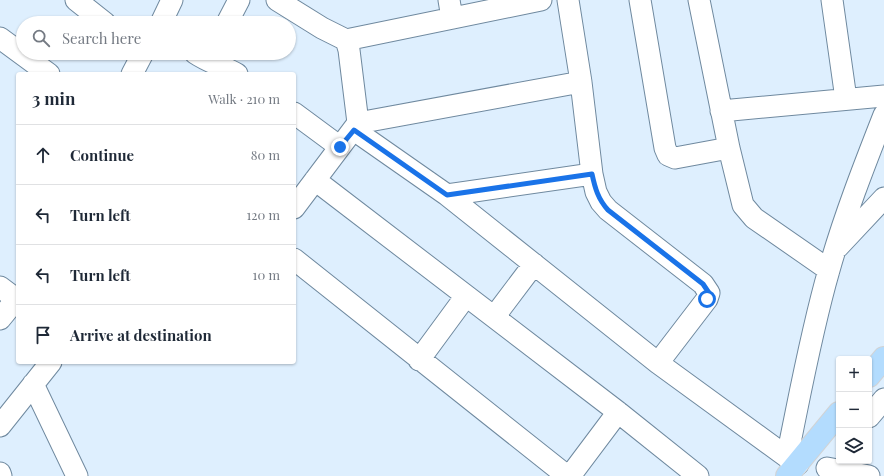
<!DOCTYPE html>
<meta charset="utf-8">
<style>
:root{--surface:#fff;--page:#f6f6f7;--text:#1f2937;--muted:#747a83;--line:#e0e1e3}
body{margin:0;font-family:"Playfair Display",serif;background:var(--page);color:var(--text)}
.controls{position:absolute;right:12px;bottom:12px;display:grid;overflow:hidden;border-radius:4px;box-shadow:0 1px 3px #0004}
.controls button{width:36px;height:36px;display:grid;place-items:center;padding:0;border:0;border-bottom:1px solid var(--line);background:var(--surface);color:var(--text);font:20px sans-serif}
.stop{position:absolute;width:12px;height:12px;margin:-9px;border:3px solid #1a73e8;border-radius:50%;background:#fff}
.stop.end{background:#1a73e8;border-color:#fff;box-shadow:0 1px 4px #0008}
.list{margin:0;padding:0;list-style:none}
h2{display:flex;justify-content:space-between;align-items:center;height:52px;margin:0;padding:0 16px;font-size:17px}
h2 small{font-size:13px;font-weight:400;color:var(--muted)}
.list li{display:grid;grid-template-columns:26px 1fr auto;gap:12px;align-items:center;box-sizing:border-box;height:60px;padding:0 16px;border-top:1px solid var(--line)}
.list b{display:block;font-size:15px;white-space:nowrap}
.list em{font-size:13px;font-style:normal;color:var(--muted)}
.icon{flex:none;width:22px;height:22px;fill:none;stroke:currentColor;stroke-width:2;stroke-linecap:round;stroke-linejoin:round}
.map{position:relative;flex:none;width:884px;height:476px;overflow:hidden}
.search{position:absolute;background:var(--surface);box-shadow:0 1px 3px #0004;left:16px;top:16px;width:280px;height:44px;display:flex;align-items:center;gap:10px;box-sizing:border-box;padding:0 14px;border-radius:22px;color:var(--muted);font-size:15px}
.panel{position:absolute;background:var(--surface);box-shadow:0 1px 3px #0004;left:16px;top:72px;width:280px;height:292px;border-radius:4px}
.map>svg:first-child{display:block}
.lines{fill:none;stroke-linecap:round;stroke-linejoin:round}
.minor-casing{stroke:#6f899f;stroke-width:23}
.major-casing{stroke:#d1d3d5;stroke-width:24}
.minor{stroke:#fff;stroke-width:21}
.major{stroke:#b3dcfe;stroke-width:22}
.route{stroke:#1a73e8;stroke-width:5}
</style>
<div class="map">
<svg width="884" height="476" viewBox="0 0 884 476">
<rect width="100%" height="100%" fill="#deeffe"/>
<g class="lines">
<defs>
<path id="minor" d="M76,0L105,23
M277,0L322,28L346,40L349,50L358,123
M449,0L452,18
M568,0L581,82L592,174L596,192L601,202L608,210L703,284L709,293L707,299L658,363
M640,0L665,148L668,155L675,158L729,148
M699,0L729,148L743,205L754,218L829,270
M832,0L846,99
M161,23L172,0
M227,23L239,0
M0,38L49,74
M346,40L541,0
M195,53C208,62 223,66 237,74
M132,74L143,53
M721,111L884,96
M294,113L340,147
M354,130L447,195L658,363L787,457L798,464
M315,180L618,412L698,476
M447,195L592,174
M294,208L358,123L581,82
M838,247L884,198
M294,259L567,476
M0,287L16,299
M494,317L534,264
M0,319L18,297
M419,360L466,296
M33,384L77,476
M869,417L884,399
M0,426L51,362
M787,457C800,395 811,332 829,270C844,217 864,166 884,115
M827,468L869,476
M0,473L1,476
M570,476L618,412"/>
<path id="major" d="M869,376L884,358
M787,476L839,413"/>
</defs>
<use href="#minor" class="minor-casing"/>
<use href="#major" class="major-casing"/>
<use href="#minor" class="minor"/>
<use href="#major" class="major"/>
</g>
<g class="lines">
<path class="route" d="M340,147L354,130L447,195L592,174C595,188 598,199 608,210L703,284L709,293L707,299"/>
</g>
</svg>
<div class="controls">
<button>+</button>
<button>−</button>
<button><svg class="icon" aria-label="layers" viewBox="0 0 24 24"><path d="M12 4l9 5-9 5-9-5zM3 14l9 5 9-5"/></svg></button>
</div>
<div class="stop" style="left:707px;top:299px"></div>
<div class="stop end" style="left:340px;top:147px"></div>
<div class="search"><svg class="icon" aria-label="search" viewBox="0 0 24 24"><circle cx="10" cy="10" r="6"/><path d="M15 15l6 6"/></svg>Search here</div>
<section class="panel">
<h2>3 min<small>Walk · 210 m</small></h2>
<ul class="list">
<li><svg class="icon" aria-label="ahead" viewBox="0 0 24 24"><path d="M12 20V5M6 11l6-6 6 6"/></svg><div><b>Continue</b></div><em>80 m</em></li>
<li><svg class="icon" aria-label="left" viewBox="0 0 24 24"><path d="M17 20v-9H6M10 6l-5 5 5 5"/></svg><div><b>Turn left</b></div><em>120 m</em></li>
<li><svg class="icon" aria-label="left" viewBox="0 0 24 24"><path d="M17 20v-9H6M10 6l-5 5 5 5"/></svg><div><b>Turn left</b></div><em>10 m</em></li>
<li><svg class="icon" aria-label="arrive" viewBox="0 0 24 24"><path d="M6 21V4h12l-3 4 3 4H6"/></svg><div><b>Arrive at destination</b></div></li>
</ul>
</section>
</div>
